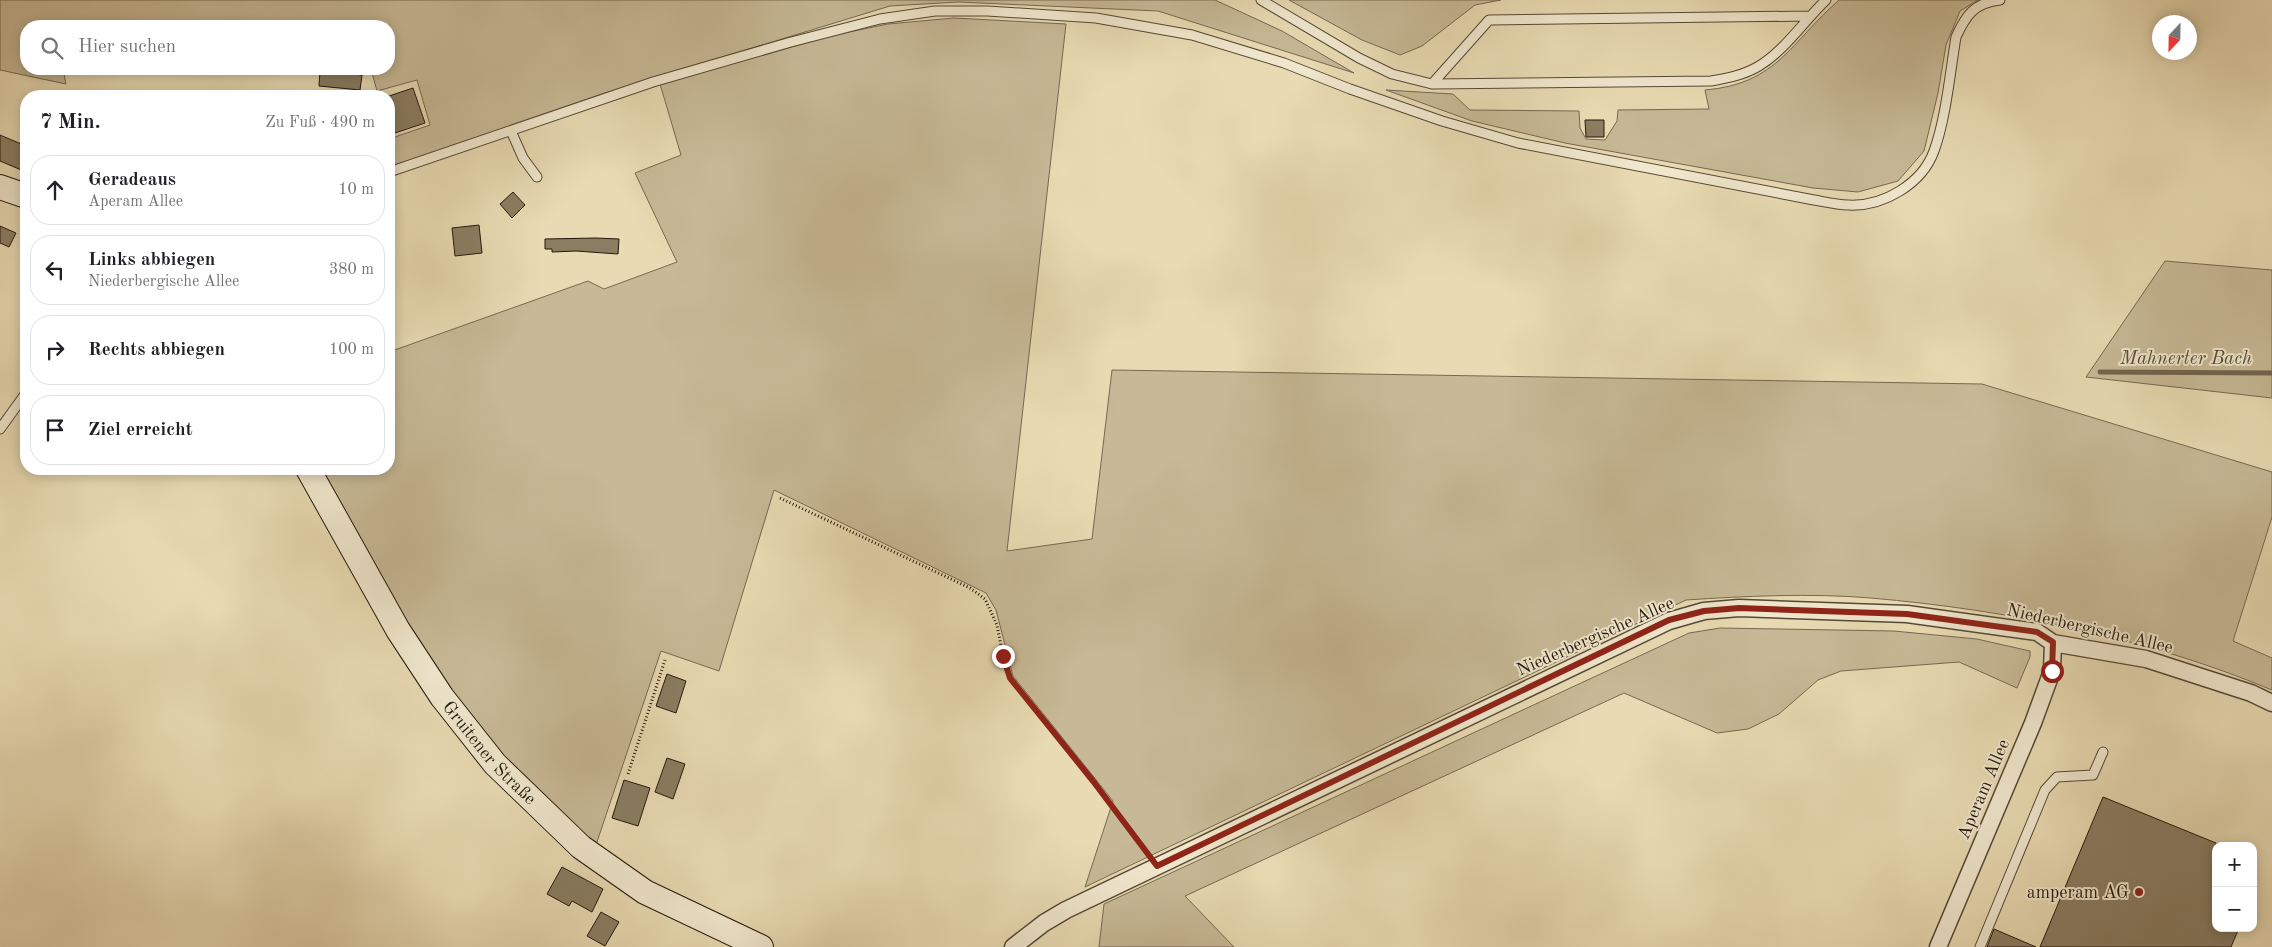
<!DOCTYPE html>
<html lang="de">
<meta charset="utf-8">
<style>
:root{--surface:#fff;--page:#f2f2f2;--text:#202124;--muted:#757577;--line:#e0e0e0}
body{margin:0;font-family:"Old Standard TT",serif;background:var(--page);color:var(--text)}
.controls{position:absolute;right:15px;bottom:15px;display:grid;overflow:hidden;border-radius:10px;box-shadow:0 2px 12px #0003}
.controls button{width:45px;height:45px;display:grid;place-items:center;padding:0;border:0;border-bottom:1px solid var(--line);background:var(--surface);color:var(--text);font:25px sans-serif}
.compass{position:absolute;left:2152px;top:15px;width:45px;height:45px;border-radius:50%;background:var(--surface);box-shadow:0 2px 12px #0003;rotate:202deg}
.stop{position:absolute;width:15px;height:15px;margin:-11px;border:4px solid #8f2418;border-radius:50%;background:#fff}
.stop.end{background:#8f2418;border-color:#fff;box-shadow:0 1px 5px #0008}
.list{margin:0;padding:0;list-style:none}
h2{display:flex;justify-content:space-between;align-items:center;height:65px;margin:0;padding:0 20px;font-size:21px}
h2 small{font-size:16px;font-weight:400;color:var(--muted)}
.list li{display:grid;grid-template-columns:32px 1fr auto;gap:15px;align-items:center;box-sizing:border-box;height:70px;margin:0 10px 10px;padding:0 10px;border:1px solid var(--line);border-radius:20px}
.list b{display:block;font-size:19px;white-space:nowrap}
.list p{margin:0;font-size:16px;white-space:nowrap;color:var(--muted)}
.list em{font-size:16px;font-style:normal;color:var(--muted)}
.icon{flex:none;width:28px;height:28px;fill:none;stroke:currentColor;stroke-width:2;stroke-linecap:round;stroke-linejoin:round}
.map{position:relative;flex:none;width:2272px;height:947px;overflow:hidden}
.search{position:absolute;background:var(--surface);box-shadow:0 2px 12px #0003;left:20px;top:20px;width:375px;height:55px;display:flex;align-items:center;gap:12px;box-sizing:border-box;padding:0 18px;border-radius:20px;color:var(--muted);font-size:19px}
.panel{position:absolute;background:var(--surface);box-shadow:0 2px 12px #0003;left:20px;top:90px;width:375px;height:385px;border-radius:20px}
.map>svg:first-child{display:block}
.green{fill:#c7b996;stroke:#766951}
.lines{fill:none;stroke-linecap:round;stroke-linejoin:round}
.stream{stroke:#71654e;stroke-width:5}
.building{fill:#8a7d62;stroke:#24190c}
.lane-casing{stroke:#554936;stroke-width:11}
.street-casing{stroke:#554936;stroke-width:19}
.secondary-casing{stroke:#24190c;stroke-width:26}
.path{stroke:#24190c;stroke-width:3;stroke-dasharray:1 2.5;stroke-linecap:butt}
.lane{stroke:#f0e7cd;stroke-width:9}
.street{stroke:#f0e7cd;stroke-width:16}
.secondary{stroke:#f0e7cd;stroke-width:24}
.route{stroke:#8f2418;stroke-width:6}
.poi-dot{fill:#8f2418;stroke:#f0e7cd;stroke-width:2}
.labels{text-anchor:middle;stroke-width:4;stroke-linejoin:round;paint-order:stroke}
.street-label{font-size:18px;fill:#24190c;stroke:#f0e7cd}
.poi-label{font-size:18px;fill:#24190c;stroke:#f0e7cd;text-anchor:end}
.water-label{font-size:19px;font-style:italic;fill:#584c38;stroke:#f0e7cd}
</style>
<div class="map">
<svg width="2272" height="947" viewBox="0 0 2272 947">
<rect width="100%" height="100%" fill="#e8dab2"/>
<filter id="stains"><feTurbulence type="fractalNoise" baseFrequency=".004" numOctaves="4"/><feColorMatrix values="0 0 0 0 .2 0 0 0 0 .09 0 0 0 0 .02 0 0 0 .5 -.17"/></filter>
<radialGradient id="worn" r=".72"><stop offset=".6" stop-color="#630" stop-opacity="0"/><stop offset="1" stop-color="#630" stop-opacity=".3"/></radialGradient>
<path class="green" d="M0,0H1215L1282,31L1354,73L1158,11L958,2L890,6L605,93L389,168V139L430,125L417,80L377,91L371,69H389V26H26V69H63L66,84L0,70Z
M1289,0H1501L1475,5L1422,46L1400,55L1362,40Z
M1839,0H1978L1960,11L1946,45L1938,93L1924,151L1898,181L1858,192L1813,188L1565,143L1472,121L1386,90L1453,94L1470,110L1579,111L1580,128L1586,139L1605,140L1617,121L1618,110L1709,109L1705,90C1777,84 1790,43 1839,0Z
M954,18L1066,24L1007,551L1092,539L1112,370L1982,384L2272,472V517L2233,641L2272,658V690C2145,637 2007,610 1871,598C1810,593 1746,596 1686,600L1085,887L1113,801L1013,676L996,610L986,593L774,490L719,671L661,651L596,845L492,750L431,670L317,469H389V352L588,281L604,289L677,262L635,173L681,155L660,84L834,35L888,24Z
M2165,261L2272,270V398L2086,377Z
M1720,628L1894,631L1977,639L2030,651V657L2017,688L1959,662L1841,671L1818,680L1779,714L1748,729L1717,733L1624,693L1185,896L1234,947H1099L1104,904L1689,633Z"/>
<g class="lines">
<path class="stream" d="M2100,372L2272,373"/>
</g>
<path class="building" d="M320,71L362,75L360,90L319,86Z
M413,88L425,123L389,135V96Z
M1585,120H1604V137H1586Z
M0,135L26,146V172L0,161Z
M513,192L525,205L512,218L500,204Z
M479,225L482,253L455,256L452,228Z
M0,226L16,233L9,247L0,243Z
M596,238L619,239L618,254L576,251L552,252V249H545V239Z
M667,674L686,681L676,713L656,706Z
M667,758L685,764L673,799L655,792Z
M624,780L650,788L638,826L612,818Z
M2103,797L2216,843V928H2239L2231,947H2040Z
M562,867L603,889L592,912L572,901L569,906L547,894Z
M601,912L619,922L605,946L587,936Z
M1994,929L2036,947H1987Z"/>
<g class="lines">
<defs>
<path id="lane" d="M1261,0L1359,58L1392,74L1432,84L1711,81C1728,78 1744,75 1759,66C1785,50 1804,21 1826,0
M1432,84L1489,20L1809,16
M511,131L523,158L537,177
M389,172L653,82L791,42L880,19L935,11H987L1096,18L1192,35L1284,63L1350,89L1442,121L1518,143L1814,200C1825,202 1837,205 1848,205C1883,207 1922,184 1934,151C1946,118 1950,73 1956,37C1966,15 1974,3 2000,0
M0,429L26,393
M1980,947L2045,790L2057,777L2093,775L2103,752"/>
<path id="street" d="M1013,947L1044,923L1066,910L1669,621L1704,611L1739,608L1907,614L2037,632L2053,643L2146,659L2251,693L2272,703
M1938,947L2033,723L2052,671L2053,643"/>
<g id="secondary">
<path d="M0,187L26,196"/>
<path id="s1" d="M308,469L398,630L442,697L495,764L581,847L645,892L761,947"/>
</g>
</defs>
<use href="#lane" class="lane-casing"/>
<use href="#street" class="street-casing"/>
<use href="#secondary" class="secondary-casing"/>
<path class="path" d="M780,498L970,588L985,599L997,625L1003,656L1010,678L1093,781L1148,853
M628,774L665,660"/>
<use href="#lane" class="lane"/>
<use href="#street" class="street"/>
<use href="#secondary" class="secondary"/>
</g>
<g class="lines">
<path class="route" d="M1003,656L1010,678L1093,781L1157,866L1669,620L1704,611L1739,608L1907,614L2037,632L2053,642L2052,671"/>
</g>
<circle class="poi-dot" cx="2139" cy="892" r="5"/>
<g class="labels">
<g class="street-label">
<text transform="translate(2090 628) rotate(13)" y="6">Niederbergische Allee</text>
<text transform="translate(1595 636) rotate(-24)" y="6">Niederbergische Allee</text>
<text dy="6" stroke="none"><textPath href="#s1" startOffset="338">Gruitener Straße</textPath></text>
<text transform="translate(1983 789) rotate(-67)" y="6">Aperam Allee</text>
</g>
<g class="poi-label">
<text x="2129" y="898">amperam AG</text>
</g>
<g class="water-label">
<text x="2186" y="364">Mahnerter Bach</text>
</g>
</g>
<rect width="100%" height="100%" filter="url(#stains)"/>
<rect width="100%" height="100%" fill="url(#worn)"/>
</svg>
<div class="controls">
<button>+</button>
<button>−</button>
</div>
<svg class="compass" viewBox="-18 -18 36 36"><path d="M0-13l5 13h-10z" fill="#e53935"/><path d="M0 13l5-13h-10z" fill="#757577"/></svg>
<div class="stop" style="left:2052px;top:671px"></div>
<div class="stop end" style="left:1003px;top:656px"></div>
<div class="search"><svg class="icon" aria-label="search" viewBox="0 0 24 24"><circle cx="10" cy="10" r="6"/><path d="M15 15l6 6"/></svg>Hier suchen</div>
<section class="panel">
<h2>7 Min.<small>Zu Fuß · 490 m</small></h2>
<ul class="list">
<li><svg class="icon" aria-label="ahead" viewBox="0 0 24 24"><path d="M12 20V5M6 11l6-6 6 6"/></svg><div><b>Geradeaus</b><p>Aperam Allee</p></div><em>10 m</em></li>
<li><svg class="icon" aria-label="left" viewBox="0 0 24 24"><path d="M17 20v-9H6M10 6l-5 5 5 5"/></svg><div><b>Links abbiegen</b><p>Niederbergische Allee</p></div><em>380 m</em></li>
<li><svg class="icon" aria-label="right" viewBox="0 0 24 24"><path d="M7 20v-9h11M14 6l5 5-5 5"/></svg><div><b>Rechts abbiegen</b></div><em>100 m</em></li>
<li><svg class="icon" aria-label="arrive" viewBox="0 0 24 24"><path d="M6 21V4h12l-3 4 3 4H6"/></svg><div><b>Ziel erreicht</b></div></li>
</ul>
</section>
</div>
